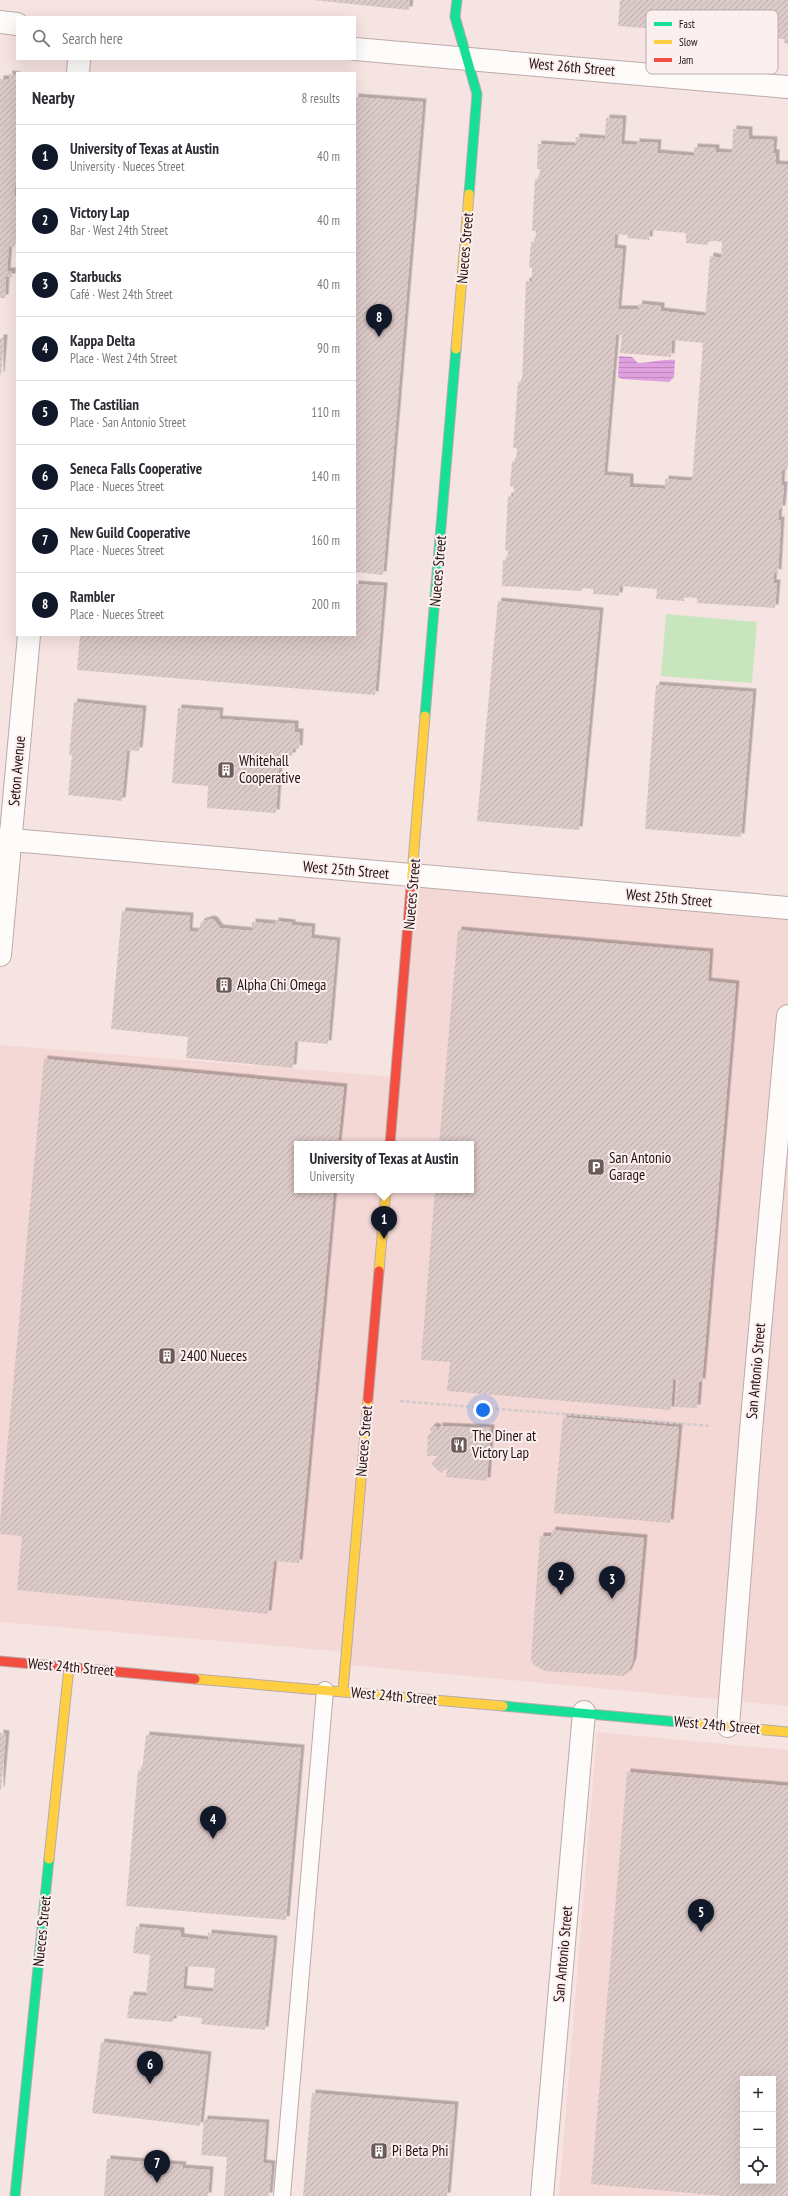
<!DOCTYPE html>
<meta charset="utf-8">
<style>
:root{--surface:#fff;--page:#f7f7f7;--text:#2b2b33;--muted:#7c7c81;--line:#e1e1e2;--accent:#111827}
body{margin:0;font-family:"PT Sans Narrow",sans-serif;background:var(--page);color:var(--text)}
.controls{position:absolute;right:12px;bottom:12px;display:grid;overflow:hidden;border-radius:0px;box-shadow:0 4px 16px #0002}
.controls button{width:36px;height:36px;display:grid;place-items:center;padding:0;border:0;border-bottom:1px solid var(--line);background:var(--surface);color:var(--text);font:20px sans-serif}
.you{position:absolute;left:483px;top:1410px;width:14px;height:14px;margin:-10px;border:3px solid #fff;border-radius:50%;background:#1a73e8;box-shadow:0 0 0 6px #1a73e833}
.badge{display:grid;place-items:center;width:26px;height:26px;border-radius:50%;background:var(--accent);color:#fff;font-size:13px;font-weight:700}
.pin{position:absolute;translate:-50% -33px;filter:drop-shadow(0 1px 2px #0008)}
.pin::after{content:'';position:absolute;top:21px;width:14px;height:12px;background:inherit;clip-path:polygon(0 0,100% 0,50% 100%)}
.popup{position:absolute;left:294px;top:1141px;width:180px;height:52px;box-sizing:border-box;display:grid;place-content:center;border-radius:0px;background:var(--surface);filter:drop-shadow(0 1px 3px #0005);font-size:13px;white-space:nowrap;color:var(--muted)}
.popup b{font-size:15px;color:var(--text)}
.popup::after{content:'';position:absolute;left:50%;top:100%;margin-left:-8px;border:8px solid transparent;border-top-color:var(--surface)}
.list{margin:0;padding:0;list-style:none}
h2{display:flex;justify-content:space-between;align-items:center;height:52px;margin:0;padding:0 16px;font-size:17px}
h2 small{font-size:13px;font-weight:400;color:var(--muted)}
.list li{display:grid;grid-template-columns:26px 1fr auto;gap:12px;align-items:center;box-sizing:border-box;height:64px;padding:0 16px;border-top:1px solid var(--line)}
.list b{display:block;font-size:15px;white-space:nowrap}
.list p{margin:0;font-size:13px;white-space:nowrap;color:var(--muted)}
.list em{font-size:13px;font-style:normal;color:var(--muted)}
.icon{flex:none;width:22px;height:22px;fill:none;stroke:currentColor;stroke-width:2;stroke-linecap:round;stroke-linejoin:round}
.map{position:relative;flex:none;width:788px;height:2196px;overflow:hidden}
.search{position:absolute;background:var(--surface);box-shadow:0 4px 16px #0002;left:16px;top:16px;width:340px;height:44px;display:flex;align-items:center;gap:10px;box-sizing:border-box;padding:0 14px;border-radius:0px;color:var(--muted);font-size:15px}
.panel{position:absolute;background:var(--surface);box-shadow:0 4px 16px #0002;left:16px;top:72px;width:340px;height:564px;border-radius:0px}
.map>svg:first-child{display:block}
.built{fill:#f4d8d5;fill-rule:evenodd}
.pitch{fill:#c8e6be}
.water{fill:url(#water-rules)}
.building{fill:url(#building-hatch);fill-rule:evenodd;filter:url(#shadow)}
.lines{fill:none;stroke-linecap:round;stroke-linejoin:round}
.lane-casing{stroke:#bcaaa9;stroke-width:18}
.street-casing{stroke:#bcaaa9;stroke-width:24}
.fast-casing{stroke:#bcaaa9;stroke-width:11}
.slow-casing{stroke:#bcaaa9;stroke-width:11}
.jam-casing{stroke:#bcaaa9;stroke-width:11}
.path{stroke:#d1cccc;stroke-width:2.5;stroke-dasharray:4 2;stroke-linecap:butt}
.lane{stroke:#fefbfb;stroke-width:16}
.street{stroke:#fefbfb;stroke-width:22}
.fast{stroke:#16e098;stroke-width:9}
.slow{stroke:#ffcf43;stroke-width:9}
.jam{stroke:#f24e42;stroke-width:9}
.labels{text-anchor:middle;stroke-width:4;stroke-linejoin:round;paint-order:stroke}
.street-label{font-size:15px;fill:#231110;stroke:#fbf0ef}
.poi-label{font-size:15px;fill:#231110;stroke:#fbf0ef;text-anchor:start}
.key{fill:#fbf0ef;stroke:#baadac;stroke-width:1}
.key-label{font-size:11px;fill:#231110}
</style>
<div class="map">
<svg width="788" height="2196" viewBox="0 0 788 2196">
<defs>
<pattern id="water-rules" width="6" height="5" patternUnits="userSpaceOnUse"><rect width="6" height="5" fill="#e09fdf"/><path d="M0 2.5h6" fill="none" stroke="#c088be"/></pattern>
<pattern id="building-hatch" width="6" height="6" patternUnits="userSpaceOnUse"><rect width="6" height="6" fill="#dccac8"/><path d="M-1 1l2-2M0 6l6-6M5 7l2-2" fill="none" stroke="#bcacab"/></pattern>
<filter id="shadow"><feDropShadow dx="3.5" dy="-3.5" stdDeviation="0" flood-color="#0004"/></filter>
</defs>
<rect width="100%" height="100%" fill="#f6e4e2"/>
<path class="built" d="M413,875L788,908V1706L350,1665L346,1652L0,1622V1045L396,1077ZM297,1144H471V1190H297Z
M597,1732L788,1750V2196H559ZM743,2079H773V2181H743Z"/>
<path class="pitch" d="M666,614L757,622L752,683L661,676Z"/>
<path class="water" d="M619,356L632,357L638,363C651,363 661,359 675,360L674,377L669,382L622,379L618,377Z"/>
<path class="building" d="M313,0H410L409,10Z
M620,0H788V44L784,43V39L618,26Z
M9,74L17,75V167L14,196H17V221L15,247L9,246L7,271H12V277H6L5,298H0V79H9Z
M355,97L423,102L383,575L355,572Z
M606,118L623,119L621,144L636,145V142L658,143L657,153L694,156V147L716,148V152L732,153L733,129L749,130V139L774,140L773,153H776V164L788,165V446L787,470H782L781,485H784L782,509H779L778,520H781L778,573L774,572L773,583H777L775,608L697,603V598L684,597V601L656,599L657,589L620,586L619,596L593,594V589L582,588L581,591L502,586L503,560H507L508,551L505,550L508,496L513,497L514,487L510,486L512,461L516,462L517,448H513L518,382H522L526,281L532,282V268L529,267L531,242H535L536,231H532L535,179H539L540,169H537L538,144L575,146L576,137L605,139ZM650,230L686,233V243L708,245V240L722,242L721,258L710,256L705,316L661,311V306L639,304L638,309H618L623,249L614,248L615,234L628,235L627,238L649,240ZM616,335H622L620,353L671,357L672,340L703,343L692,481L665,479V489L630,487V477L604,475Z
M0,338H4L1,375H0Z
M355,584L384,586L375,695L77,670L80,635H355Z
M498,601L600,611L579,830L477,821Z
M656,685L753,692L741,837L645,829Z
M74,702L143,709L139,751L127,750L122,801L68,795L72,755H69Z
M178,708L220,711L219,719L295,724V732H300L299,749L293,748L292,756L280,755L276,813L207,808L208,786L172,783Z
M122,911L190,916L189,931L198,932L201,922L210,919L214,920L220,928L252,931V922L275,924V921L292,923V925L312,927L311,938L337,941L328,1044L295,1041L293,1068L186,1058L188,1037L111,1029Z
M458,930L710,952L708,981L736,984L702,1382H699L697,1408L675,1407L678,1380L673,1379L671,1410L447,1391L450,1362L421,1360L435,1190H471V1144H439Z
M44,1059L344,1087L338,1144H297V1190H334L299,1563L274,1561L268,1614L17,1590L22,1536L0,1534V1523Z
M563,1417L679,1427L670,1523L554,1513Z
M433,1426L437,1427L439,1431V1426L491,1428L487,1481L446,1477L447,1467L441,1473L431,1464L439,1456H427L428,1434H432L430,1429Z
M552,1530L644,1538L633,1661L628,1673L623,1676L545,1671L534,1665L531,1660L540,1536H551Z
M0,1733L6,1734L1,1790H0Z
M146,1735L301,1748L286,1920L126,1906L138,1770L142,1771Z
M627,1772L788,1786V2196H724L591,2184ZM743,2079H773V2181H743Z
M136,1927L181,1931V1937L208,1940V1933L274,1939L265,2030L201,2024L202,2018L174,2015L173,2022L127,2018L130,1995L146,1996L150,1955L133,1953ZM185,1966L215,1968L213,1992L183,1989Z
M101,2042L208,2055L200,2126L92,2113Z
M312,2093L455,2105L447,2196H303Z
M204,2119L266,2123L263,2163L272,2164L269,2196H224L227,2157L201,2155Z
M107,2159L183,2165L182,2168L210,2170L208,2196H104Z"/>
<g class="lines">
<defs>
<path id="lane" d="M282,2196L325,1690"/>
<path id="street" d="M0,22L17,24
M355,49L788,87
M78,73L79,59
M0,839L788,908
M0,955L29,635
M728,1726L751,1430L788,1016
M542,2196L584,1712"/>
<path id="fast" d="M457,0L455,17L477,94L469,194
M425,716L456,349
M503,1706L689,1723
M15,2196L49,1859"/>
<path id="slow" d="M456,349L469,194
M411,887L425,716
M379,1271L386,1190
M195,1679L503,1706
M343,1691L368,1399
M689,1723L788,1732
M49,1859L69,1667"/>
<path id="jam" d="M390,1144L411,887
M368,1399L379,1271
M0,1661L195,1679"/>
</defs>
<use href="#lane" class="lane-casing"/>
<use href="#street" class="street-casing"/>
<use href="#fast" class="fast-casing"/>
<use href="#slow" class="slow-casing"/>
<use href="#jam" class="jam-casing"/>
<path class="path" d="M400,1401L711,1426"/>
<use href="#lane" class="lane"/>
<use href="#street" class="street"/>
<use href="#fast" class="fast"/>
<use href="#slow" class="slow"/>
<use href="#jam" class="jam"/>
</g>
<defs>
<symbol id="building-square" viewBox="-11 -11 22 22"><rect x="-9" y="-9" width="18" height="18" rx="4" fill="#6d5b5a" stroke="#fbf0ef"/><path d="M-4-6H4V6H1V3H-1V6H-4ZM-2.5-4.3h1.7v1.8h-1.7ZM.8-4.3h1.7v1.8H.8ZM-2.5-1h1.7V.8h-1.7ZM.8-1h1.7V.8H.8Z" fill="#fff"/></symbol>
<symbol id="parking-square" viewBox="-11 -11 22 22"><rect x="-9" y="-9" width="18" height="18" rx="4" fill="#6d5b5a" stroke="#fbf0ef"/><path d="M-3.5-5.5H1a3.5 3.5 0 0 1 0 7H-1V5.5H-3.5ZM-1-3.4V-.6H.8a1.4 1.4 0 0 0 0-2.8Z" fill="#fff"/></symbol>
<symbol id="restaurant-square" viewBox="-11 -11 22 22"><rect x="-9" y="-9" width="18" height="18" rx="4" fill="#6d5b5a" stroke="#fbf0ef"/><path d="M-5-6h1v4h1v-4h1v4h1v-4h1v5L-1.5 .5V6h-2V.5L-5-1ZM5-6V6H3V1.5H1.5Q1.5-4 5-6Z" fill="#fff"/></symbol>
</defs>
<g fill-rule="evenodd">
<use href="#building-square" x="216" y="760" width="20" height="20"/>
<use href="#building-square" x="214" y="975" width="20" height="20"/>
<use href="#parking-square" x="586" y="1157" width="20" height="20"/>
<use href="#building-square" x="157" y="1346" width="20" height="20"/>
<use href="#restaurant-square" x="449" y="1435" width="20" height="20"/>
<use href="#building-square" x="369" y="2141" width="20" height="20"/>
</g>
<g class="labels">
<g class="street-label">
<text transform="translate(572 67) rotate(5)" y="5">West 26th Street</text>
<text transform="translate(465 248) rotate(-85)" y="5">Nueces Street</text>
<text transform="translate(438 571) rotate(-85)" y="5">Nueces Street</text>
<text transform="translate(17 771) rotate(-85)" y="5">Seton Avenue</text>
<text transform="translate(346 870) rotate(5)" y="5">West 25th Street</text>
<text transform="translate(412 894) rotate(-85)" y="5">Nueces Street</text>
<text transform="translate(669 898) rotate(5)" y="5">West 25th Street</text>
<text transform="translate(756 1371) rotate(-85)" y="5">San Antonio Street</text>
<text transform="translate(364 1441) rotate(-85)" y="5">Nueces Street</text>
<text transform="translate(71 1667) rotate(5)" y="5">West 24th Street</text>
<text transform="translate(394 1696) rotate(5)" y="5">West 24th Street</text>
<text transform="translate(717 1725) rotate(5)" y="5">West 24th Street</text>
<text transform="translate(42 1931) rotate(-84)" y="5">Nueces Street</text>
<text transform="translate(563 1954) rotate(-85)" y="5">San Antonio Street</text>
</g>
<g class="poi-label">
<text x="239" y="766">Whitehall<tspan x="239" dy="17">Cooperative</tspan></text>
<text x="237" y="990">Alpha Chi Omega</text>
<text x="609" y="1163">San Antonio<tspan x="609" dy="17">Garage</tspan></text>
<text x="180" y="1361">2400 Nueces</text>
<text x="472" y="1441">The Diner at<tspan x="472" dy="17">Victory Lap</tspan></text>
<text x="392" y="2156">Pi Beta Phi</text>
</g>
</g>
<rect x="646" y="10" width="132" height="64" rx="6" class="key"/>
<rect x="654" y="22" width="18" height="4" fill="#16e098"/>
<rect x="654" y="40" width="18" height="4" fill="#ffcf43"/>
<rect x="654" y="58" width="18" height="4" fill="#f24e42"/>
<g class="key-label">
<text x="679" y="28">Fast</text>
<text x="679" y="46">Slow</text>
<text x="679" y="64">Jam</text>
</g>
</svg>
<div class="controls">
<button>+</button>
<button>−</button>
<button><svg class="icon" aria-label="locate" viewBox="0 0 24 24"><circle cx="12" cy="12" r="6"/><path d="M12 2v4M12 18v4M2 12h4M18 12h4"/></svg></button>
</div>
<div class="you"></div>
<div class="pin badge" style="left:384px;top:1239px">1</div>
<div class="popup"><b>University of Texas at Austin</b>University</div>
<div class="pin badge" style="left:561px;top:1595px">2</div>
<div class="pin badge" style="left:612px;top:1599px">3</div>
<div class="pin badge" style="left:213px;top:1839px">4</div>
<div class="pin badge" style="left:701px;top:1932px">5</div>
<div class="pin badge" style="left:150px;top:2084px">6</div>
<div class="pin badge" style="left:157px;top:2183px">7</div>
<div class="pin badge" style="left:379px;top:337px">8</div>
<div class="search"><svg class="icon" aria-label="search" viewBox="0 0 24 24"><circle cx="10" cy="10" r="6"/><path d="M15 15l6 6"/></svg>Search here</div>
<section class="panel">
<h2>Nearby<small>8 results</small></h2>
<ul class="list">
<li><span class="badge">1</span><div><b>University of Texas at Austin</b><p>University · Nueces Street</p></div><em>40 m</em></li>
<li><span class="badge">2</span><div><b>Victory Lap</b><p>Bar · West 24th Street</p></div><em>40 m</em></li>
<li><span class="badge">3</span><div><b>Starbucks</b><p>Café · West 24th Street</p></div><em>40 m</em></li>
<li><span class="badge">4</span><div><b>Kappa Delta</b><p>Place · West 24th Street</p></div><em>90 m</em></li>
<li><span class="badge">5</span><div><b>The Castilian</b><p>Place · San Antonio Street</p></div><em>110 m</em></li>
<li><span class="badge">6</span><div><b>Seneca Falls Cooperative</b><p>Place · Nueces Street</p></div><em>140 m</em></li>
<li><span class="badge">7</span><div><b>New Guild Cooperative</b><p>Place · Nueces Street</p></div><em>160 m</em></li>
<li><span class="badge">8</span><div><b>Rambler</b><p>Place · Nueces Street</p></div><em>200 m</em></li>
</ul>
</section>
</div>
